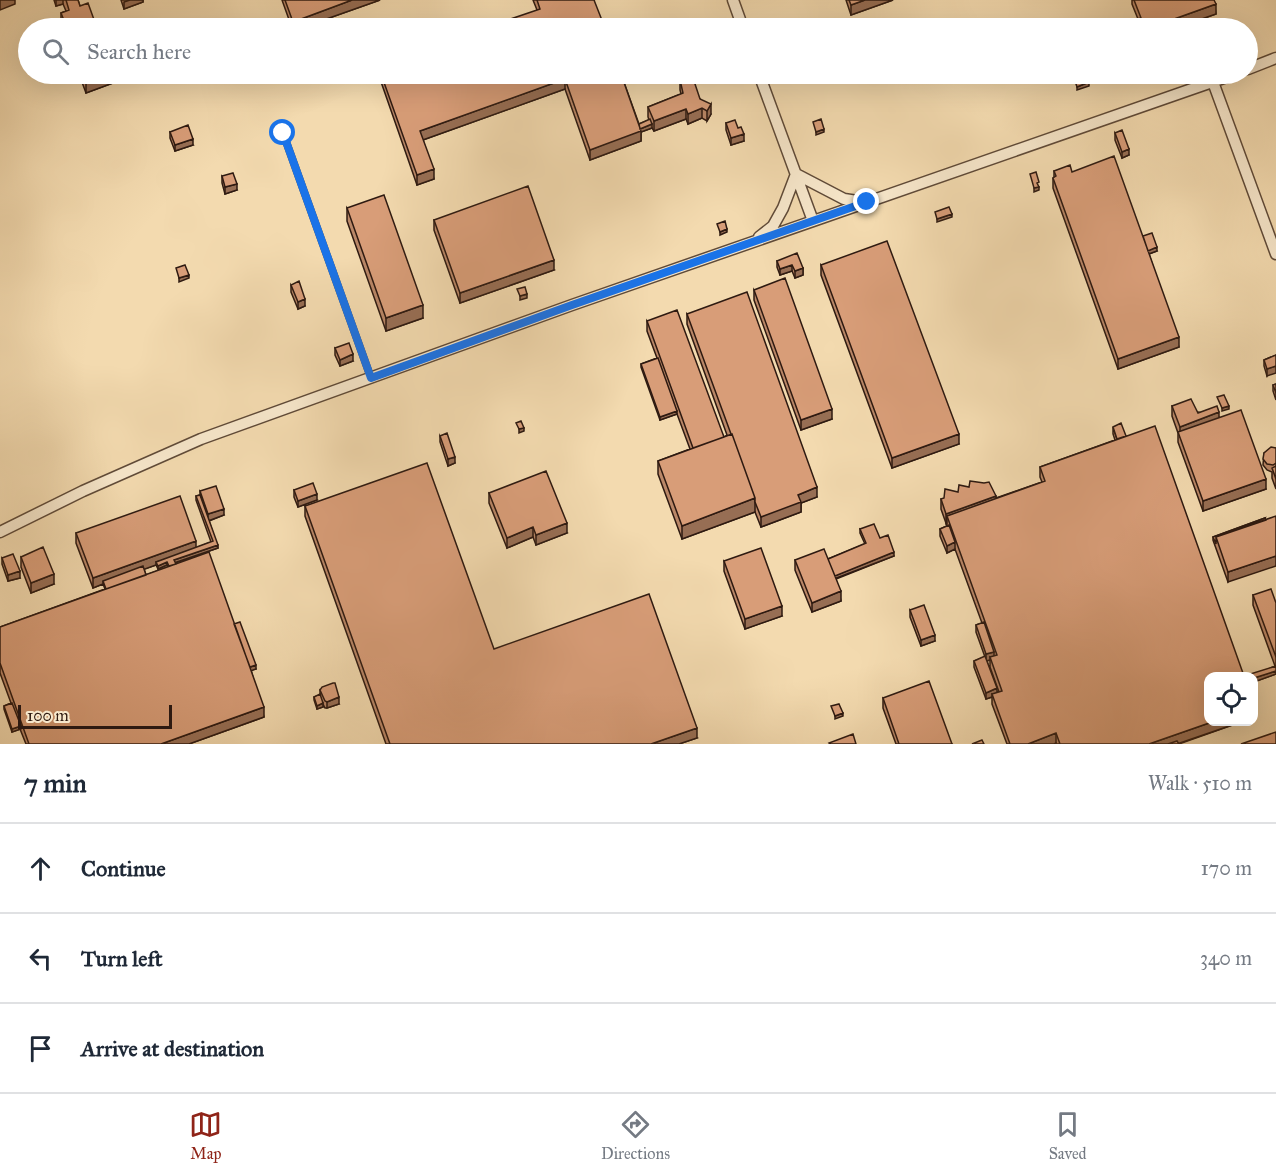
<!DOCTYPE html>
<meta charset="utf-8">
<style>
:root{--surface:#fff;--page:#f6f6f7;--text:#1f2937;--muted:#747a83;--line:#e0e1e3;--accent:#8f2418}
body{margin:0;font-family:"IM FELL Great Primer",serif;background:var(--page);color:var(--text)}
.controls{position:absolute;right:18px;bottom:18px;display:grid;overflow:hidden;border-radius:12px;box-shadow:0 6px 24px #0002}
.controls button{width:54px;height:54px;display:grid;place-items:center;padding:0;border:0;border-bottom:2px solid var(--line);background:var(--surface);color:var(--text);font:30px sans-serif}
.scale{position:absolute;left:18px;bottom:15px;width:154px;box-sizing:border-box;padding-left:6px;border:3px solid #2e1a11;border-top:0;font-size:16px;line-height:21px;white-space:nowrap;color:#2e1a11;-webkit-text-stroke:4px #f7e7cb;paint-order:stroke}
.stop{position:absolute;width:18px;height:18px;margin:-14px;border:4px solid #1a73e8;border-radius:50%;background:#fff}
.stop.end{background:#1a73e8;border-color:#fff;box-shadow:0 2px 6px #0008}
.list{margin:0;padding:0;list-style:none}
h2{display:flex;justify-content:space-between;align-items:center;height:78px;margin:0;padding:0 24px;font-size:26px}
h2 small{font-size:20px;font-weight:400;color:var(--muted)}
.list li{display:grid;grid-template-columns:39px 1fr auto;gap:18px;align-items:center;box-sizing:border-box;height:90px;padding:0 24px;border-top:2px solid var(--line)}
.list b{display:block;font-size:22px;white-space:nowrap}
.list em{font-size:20px;font-style:normal;color:var(--muted)}
.icon{flex:none;width:33px;height:33px;fill:none;stroke:currentColor;stroke-width:2;stroke-linecap:round;stroke-linejoin:round}
.map{position:relative;flex:none;width:1276px;height:744px;overflow:hidden}
.search{position:absolute;background:var(--surface);box-shadow:0 6px 24px #0002;left:18px;right:18px;top:18px;height:66px;display:flex;align-items:center;gap:15px;box-sizing:border-box;padding:0 21px;border-radius:33px;color:var(--muted);font-size:22px}
.sheet{height:348px;background:var(--surface)}
nav{display:flex;justify-content:space-around;align-items:center;box-sizing:border-box;height:84px;border-top:2px solid var(--line);background:var(--surface);font-size:16px;color:var(--muted)}
nav a{display:grid;justify-items:center;gap:3px}
nav .on{color:var(--accent)}
.map>svg:first-child{display:block}
.lines{fill:none;stroke-linecap:round;stroke-linejoin:round}
.service-casing{stroke:#5f4a38;stroke-width:8}
.minor-casing{stroke:#5f4a38;stroke-width:13}
.service{stroke:#f7e7cb;stroke-width:5}
.minor{stroke:#f7e7cb;stroke-width:10}
.wall{fill:#ba8767;stroke:#2e1a11;stroke-width:1.5;fill-rule:evenodd}
.shaded-wall{fill:#976e54;stroke:#2e1a11;stroke-width:1.5}
.building{fill:#d89d78;stroke:#2e1a11;stroke-width:1.5}
.route{stroke:#1a73e8;stroke-width:8}
</style>
<div class="map">
<svg width="1276" height="744" viewBox="0 0 1276 744">
<rect width="100%" height="100%" fill="#f3daaf"/>
<filter id="stains"><feTurbulence type="fractalNoise" baseFrequency=".00333" numOctaves="4"/><feColorMatrix values="0 0 0 0 .2 0 0 0 0 .09 0 0 0 0 .02 0 0 0 .5 -.17"/></filter>
<radialGradient id="worn" r=".72"><stop offset=".6" stop-color="#630" stop-opacity="0"/><stop offset="1" stop-color="#630" stop-opacity=".3"/></radialGradient>
<g class="lines">
<defs>
<path id="service" d="M283,133L371,378"/>
<path id="minor" d="M733,0L743,28
M1248,69L1276,58
M759,74L813,221
M1213,82L1276,254
M796,174L844,199L864,202
M759,237L773,226L783,208L796,174
M0,532L83,491L201,439L572,305L1235,74"/>
</defs>
<use href="#service" class="service-casing"/>
<use href="#minor" class="minor-casing"/>
<use href="#service" class="service"/>
<use href="#minor" class="minor"/>
</g>
<path class="wall" d="M54,0H78L80,6L97,28H63L61,23V13L66,11L63,4L56,6Z
M121,0H143V2L124,9Z
M282,0H380L301,28H292Z
M533,0H595L537,10Z
M846,0H893L851,15Z
M1132,0H1214L1216,14L1176,28H1134V20L1138,19L1132,4Z
M79,74H113V83L86,93Z
M379,74H621L639,124L649,120L648,117V107L681,94L680,90V80L700,99L711,114L707,121L702,118L688,124L686,119L654,131L652,128L641,132V141L590,160L565,89L423,140L434,179L417,185L379,76Z
M726,123L738,128L744,141L731,145L726,130Z
M170,132L193,145L175,151L170,138Z
M1115,133L1129,155L1122,158L1115,140Z
M1054,171L1072,172L1157,251L1149,254L1179,347L1118,369L1053,188V178L1054,177Z
M222,176L237,190L225,194L222,183Z
M347,208L423,318L386,331L347,221Z
M434,220L554,270L460,303L434,230Z
M777,261L803,268V275L795,278L792,271L780,275L777,267Z
M821,265L959,444L892,468L821,275Z
M291,285L305,306L298,309L291,292Z
M754,290L832,419L801,430L754,300Z
M687,314L817,497L801,503V512L761,527L755,512L682,539L658,474V461L690,449L677,414L660,420L641,367V364L657,358L647,331V321L724,437L727,435L687,324Z
M335,348L353,361L340,366L335,355Z
M1276,355L1267,376L1264,366V360Z
M1276,384V400L1273,391V385Z
M1172,406L1219,417L1266,489L1203,511L1178,442V433L1172,416Z
M1113,427L1209,722H1241L1179,744H1056V743L1007,744L992,704V697L986,699L974,667V661L985,657L976,632V625L982,623L955,549L947,553L940,536V529L947,526L941,509V499L996,498L1042,482L1040,477V467L1115,440L1113,434ZM990,660V667L999,692H997L987,661Z
M440,436L455,463L448,466L440,442Z
M1276,448V489L1272,478V472L1267,470L1263,465L1264,453Z
M294,490L317,500L298,507L294,497Z
M200,491L224,515L209,521L218,548L175,563L234,624L256,669L251,670L264,717L189,744H26L20,729L12,732L4,709V706L11,703L0,673V627L105,589L103,584L93,588L76,543V533L196,548L211,542L196,500V496L200,495ZM156,565L158,569L167,565L168,567L146,575L144,569Z
M489,493L567,533L536,545L533,537L507,548L489,503Z
M305,506L494,649L697,738L679,744H386L305,516Z
M1265,518L1228,582L1213,540V537Z
M860,529L880,538L894,556L836,579L841,601L812,612L795,570V560L828,559L865,544L860,533Z
M21,557L54,584L31,593L21,567Z
M2,558L20,578L8,581L2,564Z
M724,561L782,616L745,629L724,571Z
M1253,595L1276,603V674L1254,682V676L1275,666L1253,605Z
M910,610L935,641L921,646L910,617Z
M320,690L339,704L327,708H325L323,704V707L317,709L314,700V697L320,695Z
M883,698L952,744H896L883,708Z"/>
<path class="shaded-wall" d="M0,0H15V4L0,10Z
M56,0H63V4L56,6Z
M130,0H143V2L124,9V2Z
M352,0H380L301,28H293V22Z
M865,0H893L851,15V5Z
M1216,4V14L1176,28H1149Z
M112,74H113V83L86,93V83Z
M565,79V89L420,141V131Z
M1089,82V86L1077,90V87Z
M711,104V114L707,121V111Z
M702,108V118L688,124V114Z
M686,109V119L654,131V121Z
M652,124V128L641,132V141L590,160V150Z
M824,129V132L816,135V132Z
M744,134V141L731,145V138Z
M193,139V145L175,151V145Z
M1129,149V155L1122,158V152Z
M434,169V179L417,185V175Z
M237,184V190L225,194V187Z
M1039,187V190L1034,192V188Z
M952,214V217L937,222V219Z
M727,229V232L720,235V232Z
M1157,247V251L1146,255V251Z
M554,260V270L460,303V293Z
M792,265V271L780,275V269Z
M803,268V275L795,278V271Z
M189,275V278L179,282V278Z
M527,294V298L520,300V296Z
M305,299V306L298,309V302Z
M423,305V318L386,331V318Z
M1179,337V347L1118,369V359Z
M353,354V361L340,366V360Z
M1276,366V373L1267,376V369Z
M1229,406V409L1222,411V408Z
M832,409V419L801,430V420Z
M677,411V414L660,420V417Z
M1219,412V422L1180,437V427Z
M524,428V431L519,433V429Z
M959,434V444L892,468V458Z
M455,457V463L448,466V459Z
M1266,479V489L1203,511V501Z
M817,487V497L801,503V512L761,527V517L798,495Z
M317,494V500L298,507V501Z
M996,496V506L947,516V524H946V514Z
M755,498V512L682,539V526Z
M224,509V515L208,521V514Z
M567,523V533L536,545V535Z
M533,527V537L507,548V538Z
M196,541V551L156,562V565L104,584L103,581V584L93,588V578Z
M955,542V549L947,553V546Z
M218,545V548L174,563V560Z
M894,552V556L834,579V576Z
M1276,556V566L1228,582V572Z
M167,562V565L158,569V566Z
M20,571V578L8,581V575Z
M54,574V584L31,593V583Z
M841,591V601L812,612V603Z
M782,606V616L745,629V619Z
M935,635V641L921,646V640Z
M994,652V659L990,657V660L986,661V654Z
M256,665V669L248,672V668Z
M1276,671V674L1254,682V678Z
M997,688V695L992,694V697L986,699V693Z
M339,697V704L327,708V702Z
M323,703V707L317,709V706Z
M264,707V717L189,744H161Z
M843,713V716L835,719V716Z
M1212,722H1241L1177,744H1149Z
M21,726V729L12,732V729Z
M697,728V738L679,744H651Z
M1056,733V743L1054,744H1028Z"/>
<path class="building" d="M66,0H78L80,6L88,3L97,28H67L61,13L69,10Z
M285,0H352L293,22Z
M537,0H594L605,28H484L540,9Z
M849,0H865L851,5Z
M1134,0H1214L1216,4L1149,28H1138L1134,20L1141,18Z
M83,74H112L86,83Z
M381,74H621L641,131L590,150L565,79L420,131L434,169L417,175Z
M1086,74L1089,82L1077,87L1074,78Z
M692,75L700,99L711,104L707,111L702,108L688,114L686,109L654,121L648,107L683,93L680,80Z
M650,119L652,124L640,129L639,124Z
M821,119L824,129L816,132L813,122Z
M735,120L738,128L741,127L744,134L731,138L726,123Z
M188,125L193,139L175,145L170,132Z
M1122,130L1129,149L1122,152L1115,133Z
M1114,156L1179,337L1118,359L1053,178L1056,176L1054,171L1070,165L1072,172Z
M1036,172L1039,182L1037,183L1039,187L1034,188L1030,174Z
M233,173L237,184L225,187L222,176Z
M528,186L554,260L460,293L434,220Z
M384,195L423,305L386,318L347,208Z
M949,207L952,214L937,219L935,212Z
M725,221L727,229L720,232L717,224Z
M1152,233L1157,247L1148,251L1143,236Z
M887,241L959,434L892,458L821,265Z
M797,253L803,268L795,271L792,265L780,269L777,261Z
M185,265L189,275L179,278L176,268Z
M785,278L832,409L801,420L754,290Z
M299,281L305,299L298,302L291,285Z
M525,287L527,294L520,296L517,289Z
M747,292L817,487L798,495L801,502L761,517L755,502V498L732,434H731L687,314Z
M677,310L724,437L693,448L647,321Z
M349,343L353,354L340,360L335,348Z
M1276,355V366L1267,369L1264,360Z
M658,358L677,411L660,417L641,364Z
M1276,384V393L1273,385Z
M1224,395L1229,406L1222,408L1217,397Z
M1191,399L1198,413L1217,406L1219,412L1180,427L1172,406Z
M1241,410L1266,479L1203,501L1178,432Z
M521,421L524,428L519,429L516,423Z
M1121,423L1126,436L1117,439L1113,427Z
M1155,426L1244,676H1209V722H1212L1149,744H1060L1056,733L1028,744H1010L992,694L1002,691L990,657L997,655L947,516L1045,481L1040,467Z
M447,433L455,457L448,459L440,436Z
M732,434L755,498L682,526L658,461Z
M1271,447L1276,448V463L1273,465L1267,464L1263,459L1264,453Z
M427,463L494,649L649,594L697,728L651,744H390L305,506Z
M1276,466V479L1272,468Z
M546,471L567,523L536,535L533,527L507,538L489,493Z
M970,481L984,483L989,482L996,496L946,514L941,499L944,498L945,489L958,492L959,485L969,487Z
M313,483L317,494L298,501L294,490Z
M216,486L224,509L208,514L200,491Z
M200,495L218,545L174,560L176,564L169,566L167,562L158,566L156,562L213,541L196,496Z
M180,496L196,541L93,578L76,533Z
M1276,516V556L1228,572L1216,537Z
M1265,518L1266,520L1216,537V544L1213,537Z
M874,524L880,538L888,535L894,552L835,576L828,559L866,543L860,529Z
M949,525L955,542L947,546L940,529Z
M43,547L54,574L31,583L21,557Z
M761,548L782,606L745,619L724,561Z
M824,549L841,591L812,603L795,560Z
M209,552L264,707L161,744H29L0,663V627Z
M13,554L20,571L8,575L2,558Z
M143,566L146,575L106,589L103,581Z
M1271,589L1276,603V657L1253,595Z
M924,605L935,635L921,640L910,610Z
M240,622L256,665L250,667L234,624Z
M984,622L994,652L986,654L976,625Z
M985,656L997,688L986,693L974,661Z
M1276,666V671L1254,678V676H1244Z
M929,681L952,744H899L883,698Z
M333,683H335L339,697L327,702L325,701L320,690L322,687Z
M320,694L323,703L317,706L314,697Z
M12,703L21,726L12,729L4,706Z
M839,704L843,713L835,716L831,706Z
M1276,732V744H1241Z
M853,734L856,744H830L829,743Z
M982,740L984,744H972Z
M1177,741L1179,744H1168Z"/>
<g class="lines">
<path class="route" d="M283,133L371,378L572,305L867,202"/>
</g>
<rect width="100%" height="100%" filter="url(#stains)"/>
<rect width="100%" height="100%" fill="url(#worn)"/>
</svg>
<div class="controls">
<button><svg class="icon" aria-label="locate" viewBox="0 0 24 24"><circle cx="12" cy="12" r="6"/><path d="M12 2v4M12 18v4M2 12h4M18 12h4"/></svg></button>
</div>
<div class="scale">100 m</div>
<div class="stop" style="left:283px;top:133px"></div>
<div class="stop end" style="left:867px;top:202px"></div>
<div class="search"><svg class="icon" aria-label="search" viewBox="0 0 24 24"><circle cx="10" cy="10" r="6"/><path d="M15 15l6 6"/></svg>Search here</div>
</div>
<section class="sheet">
<h2>7 min<small>Walk · 510 m</small></h2>
<ul class="list">
<li><svg class="icon" aria-label="ahead" viewBox="0 0 24 24"><path d="M12 20V5M6 11l6-6 6 6"/></svg><div><b>Continue</b></div><em>170 m</em></li>
<li><svg class="icon" aria-label="left" viewBox="0 0 24 24"><path d="M17 20v-9H6M10 6l-5 5 5 5"/></svg><div><b>Turn left</b></div><em>340 m</em></li>
<li><svg class="icon" aria-label="arrive" viewBox="0 0 24 24"><path d="M6 21V4h12l-3 4 3 4H6"/></svg><div><b>Arrive at destination</b></div></li>
</ul>
</section>
<nav>
<a class="on"><svg class="icon" aria-label="map" viewBox="0 0 24 24"><path d="M3 6l6-2 6 2 6-2v14l-6 2-6-2-6 2zM9 4v14M15 6v14"/></svg>Map</a>
<a><svg class="icon" aria-label="directions" viewBox="0 0 24 24"><path d="M12 3l9 9-9 9-9-9zM9 14v-3h6M13 9l2 2-2 2"/></svg>Directions</a>
<a><svg class="icon" aria-label="saved" viewBox="0 0 24 24"><path d="M7 4h10v16l-5-4-5 4z"/></svg>Saved</a>
</nav>
